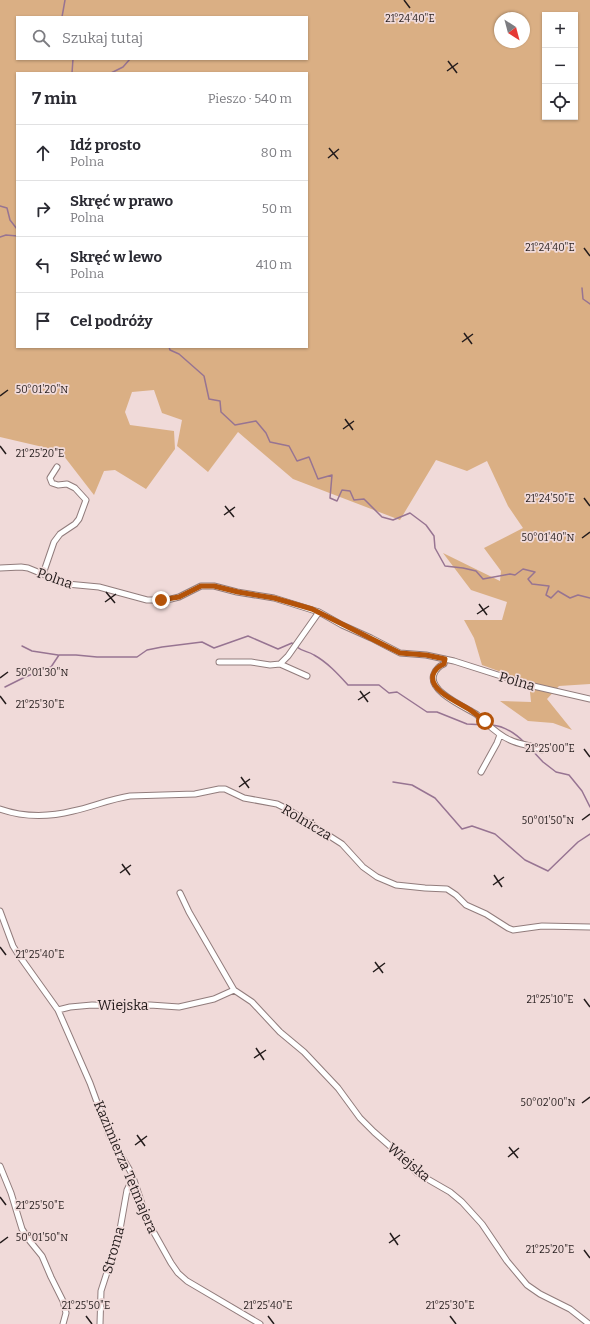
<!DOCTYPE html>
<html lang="pl">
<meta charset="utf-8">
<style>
:root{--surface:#fff;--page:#f2f2f3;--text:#2b2b33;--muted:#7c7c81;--line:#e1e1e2}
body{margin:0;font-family:Bitter,serif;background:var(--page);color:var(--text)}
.controls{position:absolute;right:12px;top:12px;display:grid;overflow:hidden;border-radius:0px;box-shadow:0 1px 3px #0004}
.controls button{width:36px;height:36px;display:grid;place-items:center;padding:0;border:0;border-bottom:1px solid var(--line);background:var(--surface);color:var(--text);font:20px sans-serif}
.compass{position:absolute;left:494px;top:12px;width:36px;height:36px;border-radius:50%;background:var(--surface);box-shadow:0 1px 3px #0004;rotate:144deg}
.stop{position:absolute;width:12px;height:12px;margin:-9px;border:3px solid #b45309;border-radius:50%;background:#fff}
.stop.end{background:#b45309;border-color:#fff;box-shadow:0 1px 4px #0008}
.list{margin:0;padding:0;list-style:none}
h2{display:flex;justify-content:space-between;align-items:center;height:52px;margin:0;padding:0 16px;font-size:17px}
h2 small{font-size:13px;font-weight:400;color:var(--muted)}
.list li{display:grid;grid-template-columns:26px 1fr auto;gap:12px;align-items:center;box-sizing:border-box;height:56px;padding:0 16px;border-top:1px solid var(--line)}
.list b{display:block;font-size:15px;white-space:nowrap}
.list p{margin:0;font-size:13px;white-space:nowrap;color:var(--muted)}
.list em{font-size:13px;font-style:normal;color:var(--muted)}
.icon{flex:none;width:22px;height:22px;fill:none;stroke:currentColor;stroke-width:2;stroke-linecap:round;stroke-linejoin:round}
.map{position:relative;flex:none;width:590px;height:1324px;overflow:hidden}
.search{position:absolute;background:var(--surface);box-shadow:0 1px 3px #0004;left:16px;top:16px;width:292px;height:44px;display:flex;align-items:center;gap:10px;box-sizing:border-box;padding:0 14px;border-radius:0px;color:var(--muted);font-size:15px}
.panel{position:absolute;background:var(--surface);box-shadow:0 1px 3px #0004;left:16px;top:72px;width:292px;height:276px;border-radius:0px}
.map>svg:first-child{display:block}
.green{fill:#daaf84;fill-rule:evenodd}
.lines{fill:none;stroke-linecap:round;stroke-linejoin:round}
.stream{stroke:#977492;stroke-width:1.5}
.street-casing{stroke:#917c7c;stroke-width:7}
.street{stroke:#fff;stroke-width:5}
.route{stroke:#b45309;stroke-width:5}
.ticks{fill:none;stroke:#241c1c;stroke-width:1.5}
.labels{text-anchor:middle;stroke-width:3.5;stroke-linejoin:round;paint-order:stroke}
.street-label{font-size:14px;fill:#241c1c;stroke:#f0dad9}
.ticks-label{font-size:10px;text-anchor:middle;fill:#241c1c;stroke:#f0dad9;stroke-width:3.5;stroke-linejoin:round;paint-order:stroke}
</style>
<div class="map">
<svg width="590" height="1324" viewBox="0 0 590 1324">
<rect width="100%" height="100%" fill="#f0dad9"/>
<path class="green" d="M0,0H590V684L559,686L547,699L572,730L553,723L528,721L500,701L531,702L529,682L482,665L474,638L464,620H502L507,602L471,590L443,553L500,581L501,571L484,548L523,528L508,506L487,461L467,471L436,460L400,520L293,479L238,432L208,472L177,446L182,420L162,413L154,390L132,392L125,412L130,425L174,431L175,449L146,489L115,470L104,471L94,495L60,451L0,437ZM545,15H575V117H545ZM17,17H307V59H17ZM500,18H524V42H500ZM17,73H307V347H17Z"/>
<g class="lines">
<path class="stream" d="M62,17L65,0
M72,73L73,59
M111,73L123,67L130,59
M0,206L7,208L10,220L17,229
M0,237L6,235L17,236
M582,288L583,299L590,304
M169,347L170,350L179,354L204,376L209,399L220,401L221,412L235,425L256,421L266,433L270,442L289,446L297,461L309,457L318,479L332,475L330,498L337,501L342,490L350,491L354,500L364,499L382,517L393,520L410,513L426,525L434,536L435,548L445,566L463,568L476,571L483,579L510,574L515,575L523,569L535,572L528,579L532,584L549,586L546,595L551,598L558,591L570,598L578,595L590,598
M22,646L32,651L58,655
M297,647C303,652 308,651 314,655C327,662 338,674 348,685H379L389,693L397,692L427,712H437L467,724L486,725
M5,687L25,677L51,667L59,655H76L97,657H137L147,650L162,647L202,642L214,648L248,636L278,649L292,643L294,645
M492,725C504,726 516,734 525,743
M529,747L543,762L556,772L569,775L582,791L590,807
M393,782L412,785L435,798L462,829L472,826L495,834L525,860L548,871L578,842L590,834"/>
<defs>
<path id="street" d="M0,568L21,567L28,568L67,584L99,587L147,600H161L171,599L179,597L201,586H214L237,592L274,598L319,612L342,625L371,638L400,653L426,655L454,661L529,685L590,699
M43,574L54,542L60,534L75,524L79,519L86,500L75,488L67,484L58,485L52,483L50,478L57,467
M445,659L444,664C439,666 436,669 434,674C427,691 465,707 476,714C487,723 496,734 510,740C520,745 532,745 542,750
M219,662H251L270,665L280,664L307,676
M280,664L288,656L319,612
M481,772L497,743L500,735
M0,809C23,817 49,817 73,811C92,807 110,799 130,796L195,794L219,789H225L244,798L277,804L289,810L342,844L363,867L377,877L396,885L425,888L447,889L456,895L466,905L486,914L508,928L513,930L542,926L590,927
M180,893L189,912L234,990L252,1002L280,1032L304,1052L338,1088L360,1118L374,1132L398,1153L417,1173L450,1192L462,1202L482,1224L507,1261L527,1285L540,1294L570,1309L589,1324
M0,911L13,946L18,954L58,1010L90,1083L109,1135L132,1174L148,1222L171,1263L178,1273L187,1281L260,1324
M58,1010L70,1007L92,1005L123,1006L150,1005L179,1007L214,999L234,990
M0,1166L11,1193L22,1229L29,1240L42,1256L51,1277L63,1301L66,1313L63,1324
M100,1324L101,1291L119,1235L127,1190L133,1178"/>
</defs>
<use href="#street" class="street-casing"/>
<use href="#street" class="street"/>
</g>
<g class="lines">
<path class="route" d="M161,600L179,597L201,586H214L238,592L274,598L312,609L400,653L426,655L445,659L444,664C439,666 435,669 433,675C429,690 457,702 467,708C474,712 479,717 485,721"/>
</g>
<path class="ticks" d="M404,0L410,8M448,61L457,73M447,71L458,63M329,148L338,159M328,158L339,149M584,248L590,256M464,333L472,344M462,342L473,334M0,396L8,390M345,419L353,430M343,429L354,421M0,446L6,454M584,498L590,506M225,506L234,517M224,515L235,507M582,538L590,532M106,592L115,603M105,602L116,594M479,604L487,615M477,614L489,606M0,678L8,672M360,691L368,702M0,696L6,704M358,700L370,692M584,749L590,757M241,777L249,788M239,787L250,779M582,820L590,814M122,864L130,875M120,873L131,865M494,875L502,887M493,885L504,877M0,947L6,955M375,962L383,973M373,972L385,963M584,999L590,1007M256,1048L264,1060M254,1058L266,1050M582,1103L590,1097M137,1135L145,1146M135,1145L147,1136M509,1147L518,1158M508,1157L519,1148M0,1197L6,1205M390,1233L398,1245M0,1243L8,1237M389,1243L400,1235M584,1250L590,1258M86,1316L92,1324M268,1316L274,1324M450,1316L456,1324"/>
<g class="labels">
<g class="street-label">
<text transform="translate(55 578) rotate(19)" y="5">Polna</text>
<text transform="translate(517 681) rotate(16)" y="5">Polna</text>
<text transform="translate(307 822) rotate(31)" y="5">Rolnicza</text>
<text x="123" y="1010">Wiejska</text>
<text transform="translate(409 1162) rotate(40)" y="5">Wiejska</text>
<text transform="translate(126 1167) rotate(67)" y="5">Kazimierza Tetmajera</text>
<text transform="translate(113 1250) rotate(-74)" y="5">Stroma</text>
</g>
</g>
<g class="ticks-label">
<text x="410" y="22">21°24'40"E</text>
<text x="550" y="251">21°24'40"E</text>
<text x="42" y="393">50°01'20"N</text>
<text x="40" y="457">21°25'20"E</text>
<text x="550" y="502">21°24'50"E</text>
<text x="548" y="541">50°01'40"N</text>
<text x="42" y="676">50°01'30"N</text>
<text x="40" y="708">21°25'30"E</text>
<text x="550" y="752">21°25'00"E</text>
<text x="548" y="824">50°01'50"N</text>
<text x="40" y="958">21°25'40"E</text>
<text x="550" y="1003">21°25'10"E</text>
<text x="548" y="1106">50°02'00"N</text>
<text x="40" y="1209">21°25'50"E</text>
<text x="42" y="1241">50°01'50"N</text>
<text x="550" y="1253">21°25'20"E</text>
<text x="86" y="1309">21°25'50"E</text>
<text x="268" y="1309">21°25'40"E</text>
<text x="450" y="1309">21°25'30"E</text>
</g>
</svg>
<div class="controls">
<button>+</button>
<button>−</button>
<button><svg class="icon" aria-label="locate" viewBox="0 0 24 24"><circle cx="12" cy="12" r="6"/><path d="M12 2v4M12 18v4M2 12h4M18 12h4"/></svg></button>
</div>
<svg class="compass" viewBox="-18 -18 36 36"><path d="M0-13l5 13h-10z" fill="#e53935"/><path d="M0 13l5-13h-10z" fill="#7c7c81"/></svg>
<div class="stop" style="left:485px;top:721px"></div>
<div class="stop end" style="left:161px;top:600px"></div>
<div class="search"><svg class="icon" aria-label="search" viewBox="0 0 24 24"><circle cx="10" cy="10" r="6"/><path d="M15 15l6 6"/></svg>Szukaj tutaj</div>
<section class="panel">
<h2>7 min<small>Pieszo · 540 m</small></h2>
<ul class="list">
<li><svg class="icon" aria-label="ahead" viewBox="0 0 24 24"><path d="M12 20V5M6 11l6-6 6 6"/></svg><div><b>Idź prosto</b><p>Polna</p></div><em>80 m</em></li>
<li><svg class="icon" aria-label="right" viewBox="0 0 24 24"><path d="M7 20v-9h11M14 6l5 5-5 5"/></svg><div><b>Skręć w prawo</b><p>Polna</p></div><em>50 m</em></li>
<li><svg class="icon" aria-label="left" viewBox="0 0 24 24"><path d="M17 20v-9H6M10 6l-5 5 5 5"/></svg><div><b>Skręć w lewo</b><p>Polna</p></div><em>410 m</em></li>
<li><svg class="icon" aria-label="arrive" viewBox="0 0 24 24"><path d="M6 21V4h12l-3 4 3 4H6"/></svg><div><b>Cel podróży</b></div></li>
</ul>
</section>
</div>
